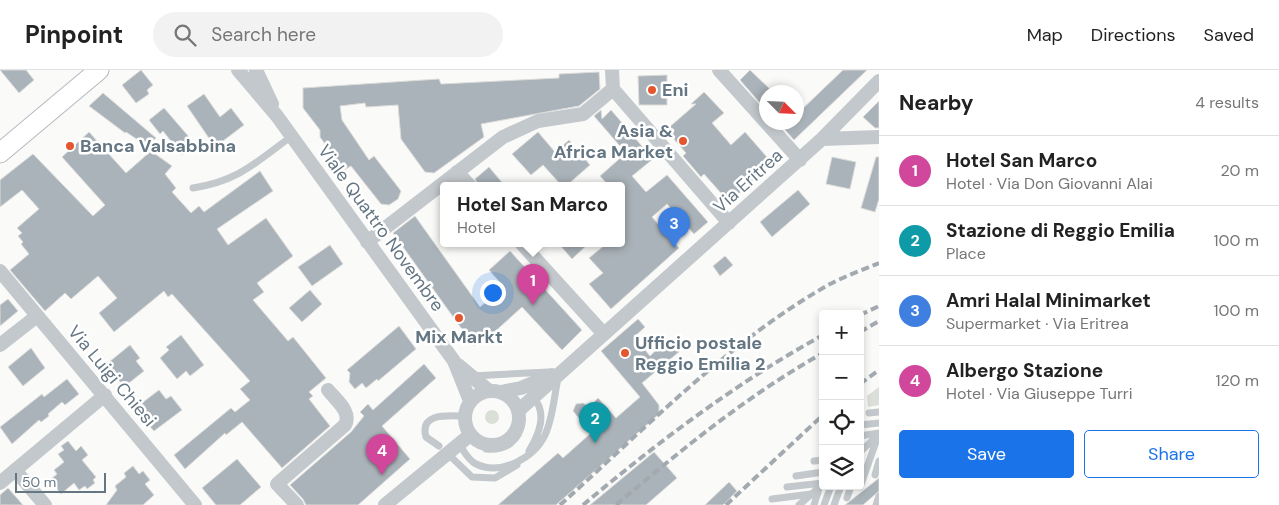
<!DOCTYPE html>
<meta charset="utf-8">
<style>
:root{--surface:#fff;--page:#f2f2f2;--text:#222;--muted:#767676;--line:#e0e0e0;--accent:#1a73e8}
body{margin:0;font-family:"DM Sans",sans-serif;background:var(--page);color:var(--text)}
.controls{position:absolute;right:15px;bottom:15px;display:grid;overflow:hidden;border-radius:5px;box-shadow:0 2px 8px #0003}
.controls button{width:45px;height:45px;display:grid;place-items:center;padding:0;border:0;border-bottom:1px solid var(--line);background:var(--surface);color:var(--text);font:25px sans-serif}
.compass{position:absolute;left:759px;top:15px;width:45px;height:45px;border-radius:50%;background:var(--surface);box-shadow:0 2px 8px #0003;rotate:114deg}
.scale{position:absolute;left:15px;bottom:12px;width:91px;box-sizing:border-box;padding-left:5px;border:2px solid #657683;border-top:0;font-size:14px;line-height:18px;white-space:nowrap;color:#657683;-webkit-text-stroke:4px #fff;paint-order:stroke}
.you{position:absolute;left:492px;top:222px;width:18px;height:18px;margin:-12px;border:4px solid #fff;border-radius:50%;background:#1a73e8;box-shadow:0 0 0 8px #1a73e833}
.badge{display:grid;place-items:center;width:32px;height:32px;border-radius:50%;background:var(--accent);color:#fff;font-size:16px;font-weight:700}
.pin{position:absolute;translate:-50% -41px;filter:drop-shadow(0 1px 2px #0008)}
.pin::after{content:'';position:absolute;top:26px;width:18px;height:15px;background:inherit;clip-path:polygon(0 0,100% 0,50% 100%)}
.popup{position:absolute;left:440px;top:112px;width:185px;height:65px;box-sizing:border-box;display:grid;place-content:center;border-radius:5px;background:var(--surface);filter:drop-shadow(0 1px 4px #0005);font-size:16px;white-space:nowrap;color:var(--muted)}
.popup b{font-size:19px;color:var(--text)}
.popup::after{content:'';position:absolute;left:50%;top:100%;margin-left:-10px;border:10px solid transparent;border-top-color:var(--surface)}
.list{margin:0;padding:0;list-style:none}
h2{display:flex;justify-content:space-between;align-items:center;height:65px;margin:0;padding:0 20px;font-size:21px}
h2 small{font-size:16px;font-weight:400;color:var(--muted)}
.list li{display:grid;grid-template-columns:32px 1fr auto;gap:15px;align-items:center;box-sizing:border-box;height:70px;padding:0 20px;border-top:1px solid var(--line)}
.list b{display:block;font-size:19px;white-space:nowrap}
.list p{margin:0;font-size:16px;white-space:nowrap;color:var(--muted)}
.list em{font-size:16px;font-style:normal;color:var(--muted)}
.actions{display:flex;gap:10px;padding:15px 20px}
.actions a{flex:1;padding:11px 0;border:1px solid var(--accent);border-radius:5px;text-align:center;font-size:18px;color:var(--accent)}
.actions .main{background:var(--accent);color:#fff}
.icon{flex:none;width:28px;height:28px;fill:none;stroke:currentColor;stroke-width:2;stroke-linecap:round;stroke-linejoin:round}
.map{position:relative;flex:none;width:879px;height:435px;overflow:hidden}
header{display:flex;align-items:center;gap:30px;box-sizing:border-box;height:70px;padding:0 25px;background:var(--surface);border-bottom:1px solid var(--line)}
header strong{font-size:24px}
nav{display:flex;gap:28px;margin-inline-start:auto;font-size:18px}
.search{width:350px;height:45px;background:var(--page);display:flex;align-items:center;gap:12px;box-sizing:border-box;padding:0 18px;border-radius:28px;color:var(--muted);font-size:19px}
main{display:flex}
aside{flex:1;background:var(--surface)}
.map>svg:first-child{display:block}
.green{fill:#dadfd7}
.building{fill:#aab3b9;stroke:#dcdcda}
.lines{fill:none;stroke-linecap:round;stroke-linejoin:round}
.secondary-casing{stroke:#b3babf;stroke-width:21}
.lane{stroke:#c3c8cc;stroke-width:7}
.street{stroke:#c3c8cc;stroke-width:14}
.secondary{stroke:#fff;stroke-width:19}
.rail{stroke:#a2aab0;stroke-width:4;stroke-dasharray:8 4;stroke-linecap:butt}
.poi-dot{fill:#e4572e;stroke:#fff;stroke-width:2}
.labels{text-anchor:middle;stroke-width:5;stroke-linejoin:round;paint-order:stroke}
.poi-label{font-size:18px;font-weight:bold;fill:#657683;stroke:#fff;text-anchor:start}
.street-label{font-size:18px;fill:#657683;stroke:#fff}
</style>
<header>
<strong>Pinpoint</strong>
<div class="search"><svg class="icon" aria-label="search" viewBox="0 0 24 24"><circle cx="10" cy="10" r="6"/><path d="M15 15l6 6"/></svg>Search here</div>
<nav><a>Map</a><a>Directions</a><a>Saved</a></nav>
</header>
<main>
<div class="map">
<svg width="879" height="435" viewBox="0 0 879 435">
<rect width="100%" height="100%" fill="#fafaf8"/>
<path class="green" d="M879,317V335L868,337L867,326Z
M485 347a7 7 0 1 1 14 0a7 7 0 1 1-14 0Z"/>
<path class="building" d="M0,0H26L34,10L19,23Z
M141,0L153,15L147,20L149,24L136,33L122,15Z
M750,0L773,22H766V40L740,10Z
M843,0H867L794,70L778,52H796V45Z
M599,2L600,19L579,36L481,54L484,67L434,103L425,102L401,69L398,35L366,37L365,33L340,36L342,50L369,90L374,86L401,121L398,129L389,135L381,134L351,96L344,100L320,67V60L303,38V18L439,9L441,14L559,8V4Z
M667,5V35H639L638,6Z
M704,22L724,43L712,53L731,75L745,62L773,94L729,132L704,104L701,107L683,86L686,83L666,60L696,34H691Z
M103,23L156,68L147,76L126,62L125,63L89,36Z
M204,24L220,47L231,38L244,55L215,77L187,36Z
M879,31V58H875L863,47Z
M164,38L196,75L182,85L163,61L160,64L149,50Z
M601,40L602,49L611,40L653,89L632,106L646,122L667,105L708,152L694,164L667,134L652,147L679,178L611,239L589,214L603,203L589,188L606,174H622V116H609L600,106L626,83L594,46Z
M89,62L126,103L151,81L172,96L165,104L176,118L172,122L191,143L199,136L204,142L260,101L273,121L217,159L228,175L266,148L293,186L257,213L264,222L253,230L288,271L293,267L326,308L309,322L313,326L309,329L330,356L282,398L242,352L226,365L225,363L185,399L174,385L231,338L235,342L250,330L240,319L250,311L172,224L168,227L164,221L114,262L99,243L117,228L98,206L71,229L65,223L45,241L10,200L29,184L21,174L23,172L18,166L22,163L17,158L39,139L22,120L0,137V110L33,84L93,146L105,135L62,87Z
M538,62L555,82L569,70L590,95L566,116H562L543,95L531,105L512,84Z
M832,87L856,92L850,119L826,114Z
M876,87H879V129L875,142L861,138Z
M489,97L505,116H479L475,109Z
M798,120L810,134L772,167L760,152Z
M415,146L480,237L504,217L489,200L510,181L582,260L562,280L522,237L490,266L474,276L393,163Z
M559,174H588L572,189Z
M330,175L343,194L312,216L298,197Z
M725,186L733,195L720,206L713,196Z
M310,220L322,234L302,252L289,238Z
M8,229L18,241L0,256V235Z
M638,249L645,257L634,267L650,286L669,268L680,281L642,313L659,335V344L556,435H498L558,383L563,388L591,363L573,341L576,334L583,333L589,337L598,328L616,348L640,327L601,281Z
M399,256L416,279L378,311L377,309L366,318L362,313L355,319L349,312L350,303L347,300Z
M181,265L204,295L190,306L186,301L177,309L160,288L169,280L166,277Z
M130,275L140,288L136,291L144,301L124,317L116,307L112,309L103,297Z
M31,278L45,298L23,316L8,297Z
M424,294L436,308L382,356L410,389L358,435H306L303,429L290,415L351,362L364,346L360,342L368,334L373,340Z
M67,309L79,324L65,335L62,332L48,344L49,346L41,352L39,350L12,374L0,357L42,324L44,327Z
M159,320L166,329L171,326L182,340L154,361L143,349L146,346L138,336Z
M68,371L76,381L81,376L88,385L82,390L96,407L93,410L95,413L87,419L85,416L79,420L74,413L61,424L50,410L57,404L54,400L64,392L58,384L64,380L61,376Z
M654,382L677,408L646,435H590Z
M237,389L261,417L240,435H216L202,418Z
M133,396L139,404L143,401L150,410L145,414L154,425L143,435H106L117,420L115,416L126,407L124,403Z
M879,408V421L863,435H845Z
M729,412L737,421L723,435H705Z
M8,418L23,435H0V425Z"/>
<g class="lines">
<defs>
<path id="secondary" d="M0,83L99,0"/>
</defs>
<use href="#secondary" class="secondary-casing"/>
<path class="lane" d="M193,118C239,111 256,92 292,66
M471,306L548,302
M869,343L879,342
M860,355L879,353
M860,366L879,363
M479,372L486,379C506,381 520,371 522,351L519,347
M459,374C464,381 468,390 476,394C501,406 534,388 545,365C553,348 554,327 558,308
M439,376L426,367C419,342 449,346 464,346
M529,381C539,364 548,343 533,327
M860,382L876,367
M447,383L472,407L495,408L517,395
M814,391L823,390
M875,405L879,391
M796,406L823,402
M787,417L823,413
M860,417L878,366
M847,428L851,416
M772,429L811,424
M799,435L823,414
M814,435L819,419
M824,435L831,416
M834,435L841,416
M876,435L879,426"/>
<path class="street" d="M238,0L277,46L454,291L470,331
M256,0L272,34
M612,0L613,19L729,153
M719,0L800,90
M822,69L879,67
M457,102L470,116
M367,172L503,67L538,51L583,44L613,19
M522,174L603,263
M0,201L195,435
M0,275L37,246
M458,295L488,320
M465 348a27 27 0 1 1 54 0a27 27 0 1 1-54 0Z
M501,322L521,318L552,305
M518,341L822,69L879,11
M15,400L45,435
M0,413L105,325
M297,435L277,414L345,355C352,342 336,330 328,320
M385,435L470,365"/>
<use href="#secondary" class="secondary"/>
<path class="rail" d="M860,245L879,236
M860,262L879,251
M860,314L879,300
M560,435C646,358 729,271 830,214C845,206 863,200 879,193
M583,435C658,372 736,313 823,265
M616,435C681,380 748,325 823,283
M726,435L823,345"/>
</g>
<g class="poi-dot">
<circle cx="652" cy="20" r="5"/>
<circle cx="683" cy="71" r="5"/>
<circle cx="70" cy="76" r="5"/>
<circle cx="459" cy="248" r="5"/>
<circle cx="625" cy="283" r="5"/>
</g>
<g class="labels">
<g class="poi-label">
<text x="662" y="26">Eni</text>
<text x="673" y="67" text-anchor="end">Asia &amp;<tspan x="673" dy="21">Africa Market</tspan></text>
<text x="80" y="82">Banca Valsabbina</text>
<text x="459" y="273" text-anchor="middle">Mix Markt</text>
<text x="635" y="279">Ufficio postale<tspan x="635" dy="21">Reggio Emilia 2</tspan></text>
</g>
<g class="street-label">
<text transform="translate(748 111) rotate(-42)" y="6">Via Eritrea</text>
<text transform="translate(381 158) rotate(54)" y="6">Viale Quattro Novembre</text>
<text transform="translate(112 306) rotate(50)" y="6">Via Luigi Chiesi</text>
</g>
</g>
</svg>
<div class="controls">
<button>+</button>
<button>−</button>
<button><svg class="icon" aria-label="locate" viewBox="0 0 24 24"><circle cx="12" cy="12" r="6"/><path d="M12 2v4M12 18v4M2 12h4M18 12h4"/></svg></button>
<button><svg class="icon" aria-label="layers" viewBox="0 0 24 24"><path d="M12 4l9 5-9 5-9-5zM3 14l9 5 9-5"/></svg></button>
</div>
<svg class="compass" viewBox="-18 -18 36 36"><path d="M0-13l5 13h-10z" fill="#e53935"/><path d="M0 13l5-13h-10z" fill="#767676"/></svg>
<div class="scale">50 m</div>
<div class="you"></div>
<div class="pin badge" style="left:533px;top:235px;background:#d1479c">1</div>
<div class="popup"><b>Hotel San Marco</b>Hotel</div>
<div class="pin badge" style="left:595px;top:373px;background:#0f9aa8">2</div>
<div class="pin badge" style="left:674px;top:178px;background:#3f7fe0">3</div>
<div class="pin badge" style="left:382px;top:405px;background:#d1479c">4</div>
</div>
<aside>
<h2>Nearby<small>4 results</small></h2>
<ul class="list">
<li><span class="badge" style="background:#d1479c">1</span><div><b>Hotel San Marco</b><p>Hotel · Via Don Giovanni Alai</p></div><em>20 m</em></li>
<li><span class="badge" style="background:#0f9aa8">2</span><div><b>Stazione di Reggio Emilia</b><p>Place</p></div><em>100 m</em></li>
<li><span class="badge" style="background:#3f7fe0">3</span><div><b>Amri Halal Minimarket</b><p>Supermarket · Via Eritrea</p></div><em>100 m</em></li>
<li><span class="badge" style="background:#d1479c">4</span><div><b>Albergo Stazione</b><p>Hotel · Via Giuseppe Turri</p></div><em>120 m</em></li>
</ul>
<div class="actions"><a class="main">Save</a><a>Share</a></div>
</aside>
</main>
